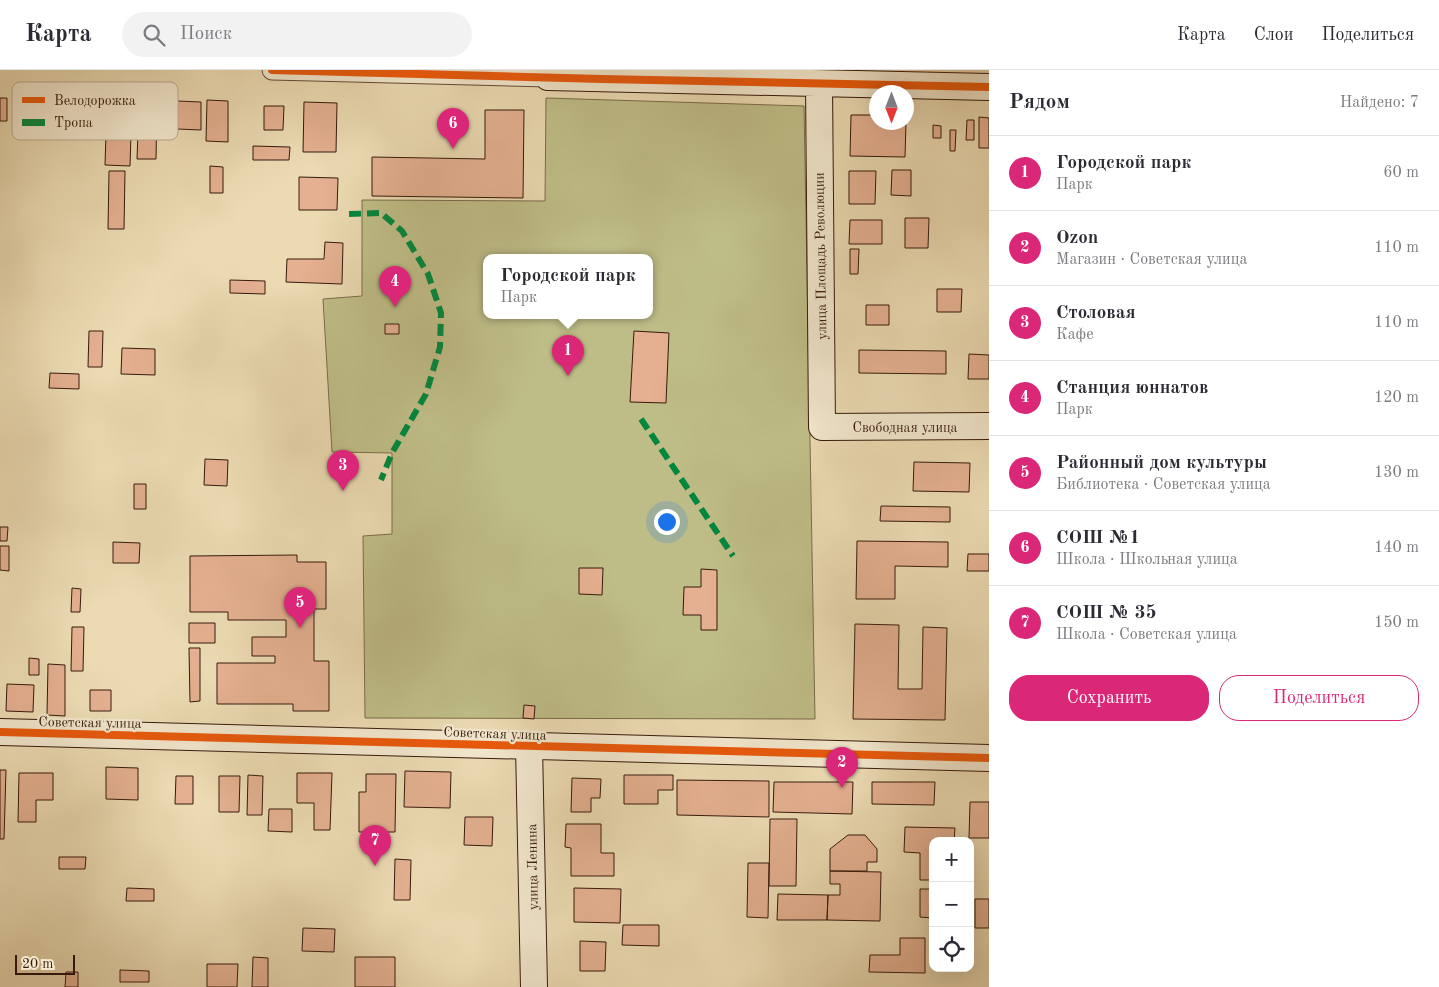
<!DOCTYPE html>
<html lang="ru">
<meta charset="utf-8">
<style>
:root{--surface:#fff;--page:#f2f2f3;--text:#2b2b33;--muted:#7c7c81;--line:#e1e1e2;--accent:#db2777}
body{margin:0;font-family:"Old Standard TT",serif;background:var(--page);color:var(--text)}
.controls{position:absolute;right:15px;bottom:15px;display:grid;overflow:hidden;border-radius:10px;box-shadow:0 5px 20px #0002}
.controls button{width:45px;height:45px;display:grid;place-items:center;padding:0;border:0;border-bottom:1px solid var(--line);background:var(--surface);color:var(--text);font:25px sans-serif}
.compass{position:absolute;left:869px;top:15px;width:45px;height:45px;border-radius:50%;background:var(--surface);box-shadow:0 5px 20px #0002;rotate:180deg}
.scale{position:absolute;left:15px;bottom:12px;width:60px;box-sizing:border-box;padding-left:5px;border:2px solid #371a0b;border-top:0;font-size:14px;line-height:18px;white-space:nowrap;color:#371a0b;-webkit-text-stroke:4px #f2e7cd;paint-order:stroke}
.you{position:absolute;left:666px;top:451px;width:18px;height:18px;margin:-12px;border:4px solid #fff;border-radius:50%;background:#1a73e8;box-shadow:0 0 0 8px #1a73e833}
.badge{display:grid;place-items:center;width:32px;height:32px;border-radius:50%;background:var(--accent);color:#fff;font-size:16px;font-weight:700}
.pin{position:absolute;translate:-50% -41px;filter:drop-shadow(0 1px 2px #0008)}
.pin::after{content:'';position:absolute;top:26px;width:18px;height:15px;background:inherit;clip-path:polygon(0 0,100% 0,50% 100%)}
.popup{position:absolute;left:483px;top:184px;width:170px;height:65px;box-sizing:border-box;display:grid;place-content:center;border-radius:10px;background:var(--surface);filter:drop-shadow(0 1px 4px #0005);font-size:16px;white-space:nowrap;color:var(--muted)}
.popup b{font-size:19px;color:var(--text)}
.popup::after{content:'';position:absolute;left:50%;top:100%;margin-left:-10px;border:10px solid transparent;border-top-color:var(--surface)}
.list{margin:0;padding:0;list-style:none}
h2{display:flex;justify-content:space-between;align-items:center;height:65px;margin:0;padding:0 20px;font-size:21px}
h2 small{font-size:16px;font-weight:400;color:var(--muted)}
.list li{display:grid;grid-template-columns:32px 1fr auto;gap:15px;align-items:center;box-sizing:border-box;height:75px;padding:0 20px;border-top:1px solid var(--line)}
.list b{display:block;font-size:19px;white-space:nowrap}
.list p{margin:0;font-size:16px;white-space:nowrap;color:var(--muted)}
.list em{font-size:16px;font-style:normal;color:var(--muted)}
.actions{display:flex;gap:10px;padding:15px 20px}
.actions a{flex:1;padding:11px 0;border:1px solid var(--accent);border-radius:20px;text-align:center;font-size:18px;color:var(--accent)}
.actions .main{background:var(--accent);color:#fff}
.icon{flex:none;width:28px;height:28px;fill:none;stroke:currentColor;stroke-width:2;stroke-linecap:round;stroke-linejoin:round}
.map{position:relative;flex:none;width:989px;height:917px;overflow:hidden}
header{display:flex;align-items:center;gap:30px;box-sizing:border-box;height:70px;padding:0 25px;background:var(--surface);border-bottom:1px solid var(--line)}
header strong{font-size:24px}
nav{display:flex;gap:28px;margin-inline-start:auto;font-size:18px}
.search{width:350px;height:45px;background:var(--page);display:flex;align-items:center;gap:12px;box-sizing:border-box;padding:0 18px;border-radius:28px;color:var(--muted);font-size:19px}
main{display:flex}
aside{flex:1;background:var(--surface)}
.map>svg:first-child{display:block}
.green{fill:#bfbd87;stroke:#7b6c49;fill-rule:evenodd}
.building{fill:#e4b091;stroke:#371a0b}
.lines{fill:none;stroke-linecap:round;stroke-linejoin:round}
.street-casing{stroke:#644a35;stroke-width:21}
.secondary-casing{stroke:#371a0b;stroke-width:28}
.street{stroke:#f2e7cd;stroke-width:19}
.secondary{stroke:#f2e7cd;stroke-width:26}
.quiet{stroke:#00873e;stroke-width:6;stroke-dasharray:12 6;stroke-linecap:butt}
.cycleway-casing{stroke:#f2e7cd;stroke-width:11}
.cycleway{stroke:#e8590c;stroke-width:8}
.labels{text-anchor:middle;stroke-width:4.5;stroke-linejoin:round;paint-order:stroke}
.street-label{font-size:14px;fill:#371a0b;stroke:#f2e7cd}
.key{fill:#f2e7cd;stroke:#baaa93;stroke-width:1}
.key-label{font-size:14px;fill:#371a0b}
</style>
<header>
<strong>Карта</strong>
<div class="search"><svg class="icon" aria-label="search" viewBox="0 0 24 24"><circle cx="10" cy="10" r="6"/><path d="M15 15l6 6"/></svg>Поиск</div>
<nav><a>Карта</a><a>Слои</a><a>Поделиться</a></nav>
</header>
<main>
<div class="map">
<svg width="989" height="917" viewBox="0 0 989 917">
<rect width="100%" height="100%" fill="#ebdab2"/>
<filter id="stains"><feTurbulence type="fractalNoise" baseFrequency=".004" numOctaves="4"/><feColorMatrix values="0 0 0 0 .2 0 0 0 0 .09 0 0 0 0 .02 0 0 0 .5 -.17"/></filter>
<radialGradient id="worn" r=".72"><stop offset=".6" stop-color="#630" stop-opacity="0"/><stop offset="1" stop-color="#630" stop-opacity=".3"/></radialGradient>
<path class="green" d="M546,28L804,36L815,649L365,648L363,466L392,464V383L332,382L323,229L362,226V130L545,131ZM487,187H649V245H487Z"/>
<path class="building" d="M24,26H43V62L23,61Z
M63,27H79L78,58H62Z
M0,28H7V51H0Z
M207,30L228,31V72L206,71Z
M177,31L201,32V60L177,59Z
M107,32H132L130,96L105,95Z
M304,32L337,33L336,82H303Z
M139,33H157L156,89H137Z
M264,36H284L283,60H264Z
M485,40H524L523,128L372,126V87L485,89Z
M851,45H876V52H906L905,87L850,86Z
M979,47L989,48V78H979Z
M967,50H974V70H966Z
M933,55L941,56V68H933Z
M950,60H956L955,81H950Z
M253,76L290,77L289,90H253Z
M210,96L223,97V123H210Z
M892,100H911V126L891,125Z
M109,101H125L124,159H108Z
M849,101H876L875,134H849Z
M299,107L338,108L337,140H299Z
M905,148H929L928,178H905Z
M850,150H882V174H849Z
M325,172L343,173L342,214L286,212L287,189H324Z
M850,179H859L858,204H850Z
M230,210L265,211V224L230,223Z
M937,219H962L961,242H937Z
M866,235H889V255H866Z
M385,254H399V264H385Z
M89,261H103L102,297H88Z
M634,261L669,263L666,333L630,332Z
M122,278L155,279V305L121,304Z
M859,280L946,281V304L859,303Z
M969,284L989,285V309H968Z
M50,303L79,304V319L49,318Z
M205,389L228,390L227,416L204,415Z
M914,392L970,393L969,422L913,421Z
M134,414H146V439H134Z
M881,436L950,437V452L880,451Z
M0,457H8L7,471H0Z
M857,471L948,472V497L895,496V529H856Z
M113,472L140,473L139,493H113Z
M0,476H9V501L0,500Z
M968,484H989V501H967Z
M297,485V492H326V539H314V591H329V641H293V634H217V593H275V586H252V567H286V550H228V542H190V486Z
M579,498H603L602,525L579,524Z
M701,499L717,500V560H701V545H683L684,517H701Z
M72,518L81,519L80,542H71Z
M189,553H215V573H189Z
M855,554L899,555L898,619H922L923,557L947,558L945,650L853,649Z
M72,557H84L83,601H71Z
M189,578H200V631L190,632Z
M29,588L39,589V605H29Z
M48,594L65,595V646L47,645Z
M7,614L34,615L33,642L6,641Z
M90,620H111V641H90Z
M524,635L535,636L534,649L523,648Z
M106,697L138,698V730L106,729Z
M0,700H6L4,769H0Z
M405,701L451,702L450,738L404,737Z
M19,703H53V730H36V752H18Z
M297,703H332L330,760H314V733H297Z
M366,704H396L395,762H359V722H366Z
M248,705L263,706L262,745H247Z
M624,705H673V720H658V734H624Z
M176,706H193V734H175Z
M219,706H240L239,742H219Z
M572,708L601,709L600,728H591V742H571Z
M677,710L769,711V747L677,745Z
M774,712H853L852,744L773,742Z
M872,712H935L934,735L872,734Z
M970,732H989V768H969Z
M269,739H292V762L268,761Z
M465,747H493L492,776L464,775Z
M770,749H797L796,816H769Z
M566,754H601V783H614V806H571V778L565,777Z
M905,757L955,758L954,771H933V810H920V783L904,782Z
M848,765H865L877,779V792H867V801H830V779Z
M59,787H86L85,799H59Z
M395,789L411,790L410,830H394Z
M748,793H769L768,848L747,847Z
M830,801L881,802L880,851L827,850L828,825H840V814H830Z
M127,818L154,819V831H126Z
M574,818L621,819L620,853L574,852Z
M920,819H933V848L920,847Z
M778,824L828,825L827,850H777Z
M975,829H989V858H975Z
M623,855H659V876L622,875Z
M303,858L335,859L334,882L302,881Z
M900,868H925V903L869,902L870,885H900Z
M580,871L606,872L605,901H580Z
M253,887L268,888V917H252Z
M355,887H395V917H355Z
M207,894H238L237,917H207Z
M120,900L149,901V912H120Z
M66,902H78V917H65Z"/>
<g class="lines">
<defs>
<path id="street" d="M272,0L548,7L549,0"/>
<path id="secondary" d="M548,7L989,17
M819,14L822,357L989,356
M0,662L989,688
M529,676L534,917"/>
</defs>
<use href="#street" class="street-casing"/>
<use href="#secondary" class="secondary-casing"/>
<use href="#street" class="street"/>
<use href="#secondary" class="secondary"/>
<path class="quiet" d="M349,144L381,143L402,161L428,204L441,243L440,277L426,324L392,383L381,410
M641,349L733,486"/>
<defs>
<path id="cycleway" d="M272,0L602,9L989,17
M0,662L989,688"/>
</defs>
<use href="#cycleway" class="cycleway-casing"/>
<use href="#cycleway" class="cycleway"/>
</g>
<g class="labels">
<g class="street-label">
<text transform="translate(820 186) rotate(-91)" y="5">улица Площадь Революции</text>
<text x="905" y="362">Свободная улица</text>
<text transform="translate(90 652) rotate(1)" y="5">Советская улица</text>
<text transform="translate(495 663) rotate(2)" y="5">Советская улица</text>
<text transform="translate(532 797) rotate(-91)" y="5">улица Ленина</text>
</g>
</g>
<rect x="12" y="12" width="166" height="58" rx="8" class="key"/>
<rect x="22" y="27" width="23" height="6" fill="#e8590c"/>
<rect x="22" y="49" width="23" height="7" fill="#00873e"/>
<g class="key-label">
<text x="54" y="35">Велодорожка</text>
<text x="54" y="57">Тропа</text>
</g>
<rect width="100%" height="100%" filter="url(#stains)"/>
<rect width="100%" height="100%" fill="url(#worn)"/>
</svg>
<div class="controls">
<button>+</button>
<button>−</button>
<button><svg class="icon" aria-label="locate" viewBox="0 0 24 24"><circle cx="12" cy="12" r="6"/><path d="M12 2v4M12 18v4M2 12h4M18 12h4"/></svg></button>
</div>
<svg class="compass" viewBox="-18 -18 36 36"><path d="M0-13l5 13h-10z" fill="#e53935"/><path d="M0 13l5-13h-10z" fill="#7c7c81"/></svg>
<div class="scale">20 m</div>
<div class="you"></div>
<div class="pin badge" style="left:568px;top:306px">1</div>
<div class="popup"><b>Городской парк</b>Парк</div>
<div class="pin badge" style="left:842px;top:718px">2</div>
<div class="pin badge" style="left:343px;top:421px">3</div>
<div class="pin badge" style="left:395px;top:237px">4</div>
<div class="pin badge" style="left:300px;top:558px">5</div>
<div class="pin badge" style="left:453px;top:79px">6</div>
<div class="pin badge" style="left:375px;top:796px">7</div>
</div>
<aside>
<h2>Рядом<small>Найдено: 7</small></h2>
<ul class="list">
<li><span class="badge">1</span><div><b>Городской парк</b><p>Парк</p></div><em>60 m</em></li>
<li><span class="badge">2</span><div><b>Ozon</b><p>Магазин · Советская улица</p></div><em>110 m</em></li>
<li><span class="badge">3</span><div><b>Столовая</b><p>Кафе</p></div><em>110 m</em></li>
<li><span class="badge">4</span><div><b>Станция юннатов</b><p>Парк</p></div><em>120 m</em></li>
<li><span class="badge">5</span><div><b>Районный дом культуры</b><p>Библиотека · Советская улица</p></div><em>130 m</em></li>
<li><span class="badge">6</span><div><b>СОШ №1</b><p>Школа · Школьная улица</p></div><em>140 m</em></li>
<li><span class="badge">7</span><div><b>СОШ № 35</b><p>Школа · Советская улица</p></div><em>150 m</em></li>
</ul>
<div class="actions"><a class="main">Сохранить</a><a>Поделиться</a></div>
</aside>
</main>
